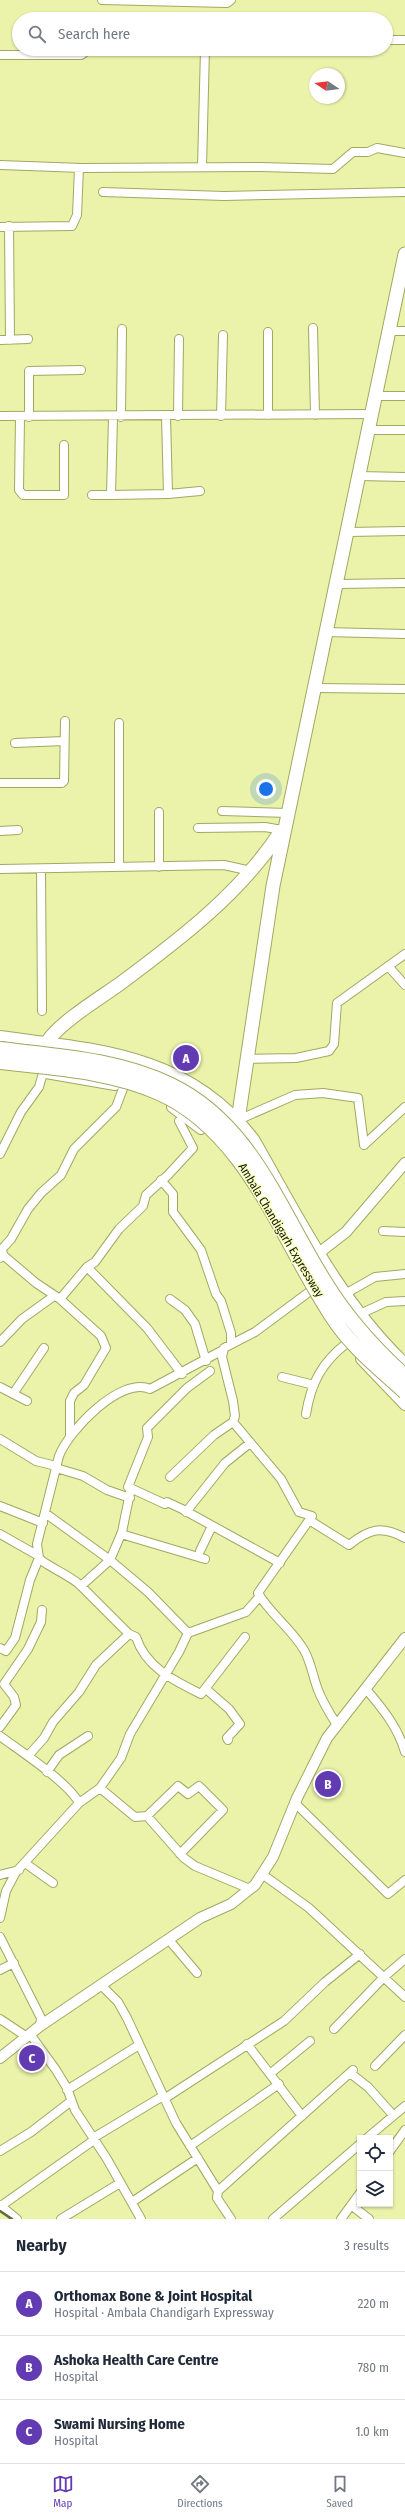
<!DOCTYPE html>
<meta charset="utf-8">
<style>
:root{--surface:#fff;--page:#f2f2f3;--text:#1f2937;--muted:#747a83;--line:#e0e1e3;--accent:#623bb3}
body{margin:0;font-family:"Fira Sans Condensed",sans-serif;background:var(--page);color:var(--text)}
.controls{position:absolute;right:12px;bottom:12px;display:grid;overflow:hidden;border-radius:0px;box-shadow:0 1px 3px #0004}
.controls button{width:36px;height:36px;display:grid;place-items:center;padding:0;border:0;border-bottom:1px solid var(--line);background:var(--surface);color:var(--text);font:20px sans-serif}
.compass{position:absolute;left:309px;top:68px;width:36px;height:36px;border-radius:50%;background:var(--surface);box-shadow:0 1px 3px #0004;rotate:283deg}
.you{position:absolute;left:266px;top:789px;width:14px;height:14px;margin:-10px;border:3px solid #fff;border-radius:50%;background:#1a73e8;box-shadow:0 0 0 6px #1a73e833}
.badge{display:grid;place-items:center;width:26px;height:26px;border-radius:50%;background:var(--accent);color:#fff;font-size:13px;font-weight:700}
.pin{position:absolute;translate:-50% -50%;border:2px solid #fff;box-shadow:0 1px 4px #0006}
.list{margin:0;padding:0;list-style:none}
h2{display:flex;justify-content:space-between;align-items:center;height:52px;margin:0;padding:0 16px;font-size:17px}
h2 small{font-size:13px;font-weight:400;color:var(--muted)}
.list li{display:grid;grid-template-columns:26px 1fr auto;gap:12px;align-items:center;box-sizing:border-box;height:64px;padding:0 16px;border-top:1px solid var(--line)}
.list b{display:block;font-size:15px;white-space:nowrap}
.list p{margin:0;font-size:13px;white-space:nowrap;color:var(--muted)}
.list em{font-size:13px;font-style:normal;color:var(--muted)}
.icon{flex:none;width:22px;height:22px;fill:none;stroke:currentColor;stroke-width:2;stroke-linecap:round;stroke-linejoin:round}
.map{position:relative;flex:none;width:405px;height:2219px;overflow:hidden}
.search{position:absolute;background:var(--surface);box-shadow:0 1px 3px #0004;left:12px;right:12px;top:12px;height:44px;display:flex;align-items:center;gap:10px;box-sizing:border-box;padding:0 14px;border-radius:22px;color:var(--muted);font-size:15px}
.sheet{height:244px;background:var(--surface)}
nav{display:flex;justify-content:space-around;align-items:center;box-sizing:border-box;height:56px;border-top:1px solid var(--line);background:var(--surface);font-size:11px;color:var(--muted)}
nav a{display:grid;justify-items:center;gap:2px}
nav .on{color:var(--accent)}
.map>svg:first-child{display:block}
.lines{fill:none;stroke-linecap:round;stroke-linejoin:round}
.minor-casing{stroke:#a2a862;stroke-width:10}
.tertiary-casing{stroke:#a2a862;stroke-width:12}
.primary-casing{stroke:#a2a862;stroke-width:15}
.minor{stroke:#fff;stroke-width:8}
.tertiary{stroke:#fff;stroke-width:10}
.primary{stroke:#fff;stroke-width:13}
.rail{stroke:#65683d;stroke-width:2.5}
.trunk-bridge-casing{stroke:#a2a862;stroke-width:16;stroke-linecap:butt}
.trunk-bridge{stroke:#fff;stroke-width:14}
.labels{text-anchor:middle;stroke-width:3;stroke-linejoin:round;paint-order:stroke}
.street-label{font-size:12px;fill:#181a00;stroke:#f8ffc4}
</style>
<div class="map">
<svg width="405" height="2219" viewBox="0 0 405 2219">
<rect width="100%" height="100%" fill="#ebf2a9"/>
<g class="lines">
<defs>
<path id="minor" d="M102,0L227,3L231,0
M386,40H405
M229,49H240
M0,55H81L90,49
M0,165L82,168L261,167L333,169L353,152H368L377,148L405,153
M202,167L205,49
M103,192L224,196L405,192
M9,226L10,340
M0,227L72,226L77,215L79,168
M313,328L315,415
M389,331H405
M0,340L28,339
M376,396H405
M268,415V332
M0,416L372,414
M166,416L168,494L200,491
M178,416L179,339
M221,416L223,335
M20,417L19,490L23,495H64V445
M29,417V371L81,370
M121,417L122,329
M369,430H405
M359,476L405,477
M92,495H111L113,417
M111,495L168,494
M348,532L405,531
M337,584L405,583
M326,632L405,634
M315,688L405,689
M15,743L64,741
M0,783H62L64,781L65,721
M222,811L288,813
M198,828L265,827L282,830
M0,831L18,830
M119,867V723
M159,867V812
M0,869L224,865L251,871
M41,869L42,1011
M388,966L405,985
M247,1059L296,1058L329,1051L334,1044L337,1003L405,954
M238,1120L295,1095L323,1093L358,1098L364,1145L405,1107
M0,1154L21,1112L39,1087L43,1073
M161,1180L173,1194V1212L201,1250L216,1294L221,1301L231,1333V1343
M383,1231L405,1232
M3,1255L36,1283L60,1299L87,1267L95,1262L119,1229L143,1206L146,1195L168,1175L193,1148L179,1121
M0,1258L3,1255L2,1249L11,1239L28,1209L41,1193L61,1175L74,1149L116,1107L124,1086
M87,1267L147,1328L182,1374
M309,1292L255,1332L224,1348L222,1357L233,1401L235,1416L233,1422L281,1479L299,1512L312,1516L258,1593C270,1614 291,1628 304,1650C311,1662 313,1677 318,1690C323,1703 330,1714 337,1725
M345,1294L375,1277L405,1274
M60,1299L101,1336L106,1348L84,1385L74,1393L70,1401V1437
M170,1299L185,1310L195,1324L206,1361
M360,1314L386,1302L405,1301
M0,1342L22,1319L54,1296
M210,1371L187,1388L147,1428L148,1437L128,1487L165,1504L167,1502L182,1509L280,1563
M282,1377L314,1385
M0,1387L27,1401
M13,1394L44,1348
M306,1414C311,1383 322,1362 347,1343
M0,1439L36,1461L56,1466
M56,1468L83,1476L107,1490L130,1498
M170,1477L214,1435L233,1422
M131,1488L122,1532L110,1560L81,1586L129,1634L136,1637C146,1668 175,1681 201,1694L245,1637
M0,1506L43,1523
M186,1512L225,1463L250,1443
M45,1513L110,1560L148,1592L188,1633L179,1652L130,1734L121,1758L100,1788L79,1803
M309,1520L349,1545C369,1529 381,1525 405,1538
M0,1534L37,1555
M121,1534L205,1559
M200,1551L212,1526
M39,1558C44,1565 72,1576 81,1586
M188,1633L246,1612L260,1596
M0,1648L6,1651L15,1638L30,1580L39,1558L37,1544L59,1456C69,1430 121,1376 150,1389L223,1350
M206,1689L229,1709L240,1724L227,1738L228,1740
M366,1689C382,1708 398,1727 405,1752
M0,1727L16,1705L14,1697L4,1684L28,1649L41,1622L42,1610
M0,1736C20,1751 68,1782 79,1803L16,1872L6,1891L0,1918
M28,1756L44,1738L53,1722L79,1692L96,1665L129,1634
M47,1772L59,1755L88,1736
M100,1788L135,1817L147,1816L184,1858L195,1866L250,1889
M295,1803L388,1894L405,1880
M147,1816L178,1786L188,1794L199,1786L223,1810L180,1854
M25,1863L53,1883
M262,1874L309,1908L405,1997
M0,1875L19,1870
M0,1937L41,2018L40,2026
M169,1940L197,1973
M0,1970L14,1963
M101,1985L118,2002L127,2018L176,2123L218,2191L217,2198L231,2219
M0,2019L27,2037
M334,2029L384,1977L405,1959
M30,2034L56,2070L67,2088L75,2110L107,2159L141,2219
M247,2044L302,2116
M375,2066L405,2035
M271,2073L310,2041
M350,2073L368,2087L393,2115
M67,2090L139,2045
M164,2099L284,2021L325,1982L360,1954
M93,2138L163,2096
M367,2138L405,2106
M190,2146L279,2084
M0,2151L31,2132L70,2102
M390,2151L405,2130
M218,2191L353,2070
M132,2202L198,2158
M0,2205L17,2219
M351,2205L369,2219
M1,2206L94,2140
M61,2219L120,2183
M273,2219L360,2144
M341,2219L360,2193"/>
<path id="tertiary" d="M0,1036C99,1049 189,1054 254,1139C299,1217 339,1300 405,1363
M46,1073L115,1085
M172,1107L201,1129
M315,1256L346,1232L405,1163
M361,1359L405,1405
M0,2058L40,2026L200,1918L231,1904L255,1885L273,1857L297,1798L327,1738L405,1638"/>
<path id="primary" d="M44,1065C45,1059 45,1047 48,1041C59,1023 103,996 121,983C180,939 241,893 281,831
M222,1138L238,1120L273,886L405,254"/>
</defs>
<use href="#minor" class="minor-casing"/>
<use href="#tertiary" class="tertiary-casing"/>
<use href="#primary" class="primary-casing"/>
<use href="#minor" class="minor"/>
<use href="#tertiary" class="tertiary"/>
<use href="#primary" class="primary"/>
<path class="rail" d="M0,2211L12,2219"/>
<defs>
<path id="trunk-bridge" d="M0,1049C57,1056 118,1059 171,1085C252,1124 280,1211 325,1282C347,1318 374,1348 405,1376
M0,1062C53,1068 110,1071 159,1093C249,1133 283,1245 335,1321C354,1349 381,1370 405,1392"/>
</defs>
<use href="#trunk-bridge" class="trunk-bridge-casing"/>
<use href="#trunk-bridge" class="trunk-bridge"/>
</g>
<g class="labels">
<g class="street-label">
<text transform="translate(281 1230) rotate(59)" y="4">Ambala Chandigarh Expressway</text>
</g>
</g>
</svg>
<div class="controls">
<button><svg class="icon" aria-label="locate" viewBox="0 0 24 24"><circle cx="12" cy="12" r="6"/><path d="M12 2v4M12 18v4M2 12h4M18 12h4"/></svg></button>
<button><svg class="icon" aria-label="layers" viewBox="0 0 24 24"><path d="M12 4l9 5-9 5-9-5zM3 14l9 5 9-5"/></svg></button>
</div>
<svg class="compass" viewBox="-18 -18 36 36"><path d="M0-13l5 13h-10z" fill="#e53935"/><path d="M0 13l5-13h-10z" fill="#747a83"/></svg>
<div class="you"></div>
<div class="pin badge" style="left:186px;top:1058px">A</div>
<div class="pin badge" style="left:328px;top:1784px">B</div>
<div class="pin badge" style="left:32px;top:2058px">C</div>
<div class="search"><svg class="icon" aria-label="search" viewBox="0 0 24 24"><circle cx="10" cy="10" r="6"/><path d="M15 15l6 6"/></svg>Search here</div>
</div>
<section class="sheet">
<h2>Nearby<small>3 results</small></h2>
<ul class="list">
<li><span class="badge">A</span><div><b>Orthomax Bone &amp; Joint Hospital</b><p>Hospital · Ambala Chandigarh Expressway</p></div><em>220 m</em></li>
<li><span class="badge">B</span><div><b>Ashoka Health Care Centre</b><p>Hospital</p></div><em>780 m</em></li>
<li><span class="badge">C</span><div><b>Swami Nursing Home</b><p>Hospital</p></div><em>1.0 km</em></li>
</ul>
</section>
<nav>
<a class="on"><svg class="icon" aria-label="map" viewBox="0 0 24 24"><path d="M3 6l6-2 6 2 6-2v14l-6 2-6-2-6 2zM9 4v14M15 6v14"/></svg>Map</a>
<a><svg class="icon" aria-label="directions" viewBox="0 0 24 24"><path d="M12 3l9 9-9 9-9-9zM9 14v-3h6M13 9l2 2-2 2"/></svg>Directions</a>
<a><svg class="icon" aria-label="saved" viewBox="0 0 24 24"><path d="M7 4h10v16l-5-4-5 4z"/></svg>Saved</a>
</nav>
